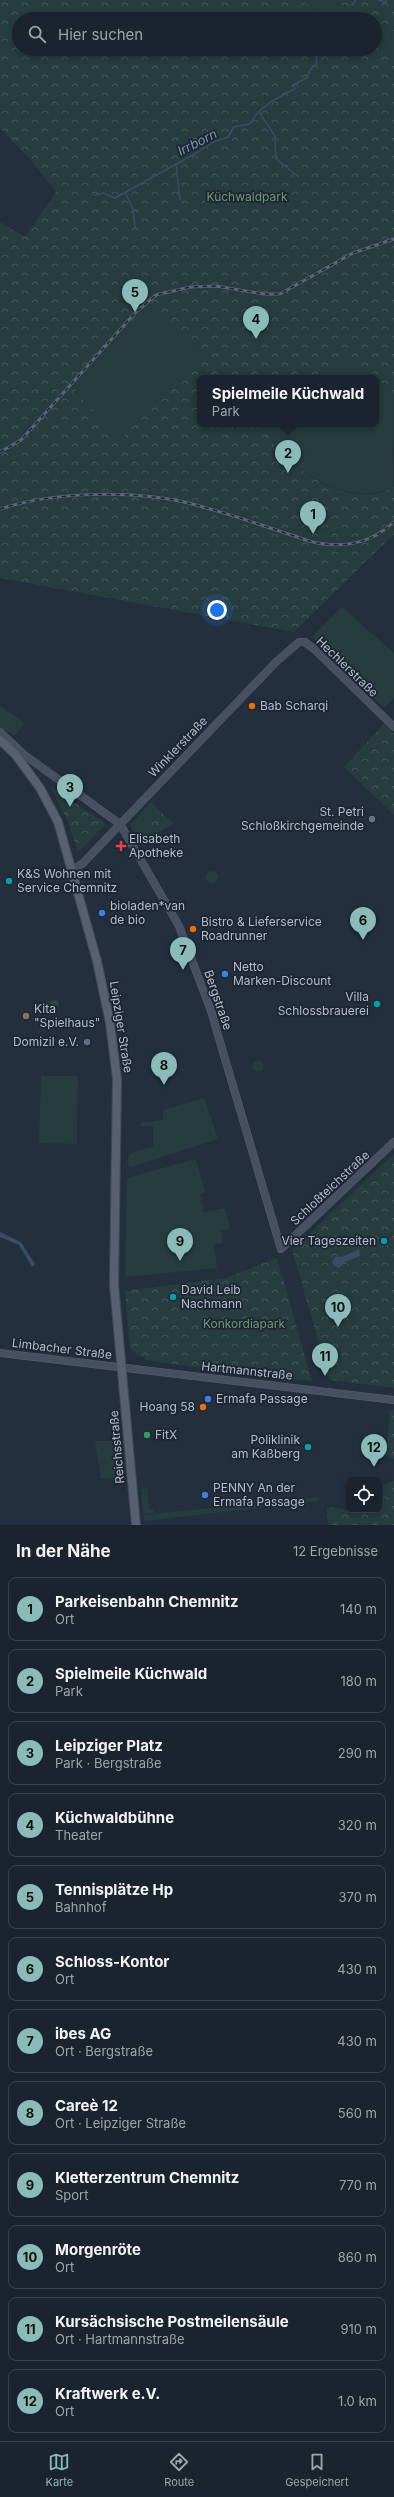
<!DOCTYPE html>
<html lang="de">
<meta charset="utf-8">
<style>
:root{--surface:#1b232e;--page:#282f3a;--text:#f1f3f6;--muted:#a0a4aa;--line:#39404a;--accent:#8bbbb9}
body{margin:0;font-family:Inter,sans-serif;background:var(--page);color:var(--text)}
.controls{position:absolute;right:12px;bottom:12px;display:grid;overflow:hidden;border-radius:8px;box-shadow:0 2px 6px #0003}
.controls button{width:36px;height:36px;display:grid;place-items:center;padding:0;border:0;border-bottom:1px solid var(--line);background:var(--surface);color:var(--text);font:20px sans-serif}
.you{position:absolute;left:217px;top:610px;width:14px;height:14px;margin:-10px;border:3px solid #fff;border-radius:50%;background:#1a73e8;box-shadow:0 0 0 6px #1a73e833}
.badge{display:grid;place-items:center;width:26px;height:26px;border-radius:50%;background:var(--accent);color:#111;font-size:13px;font-weight:700}
.pin{position:absolute;translate:-50% -33px;filter:drop-shadow(0 1px 2px #0008)}
.pin::after{content:'';position:absolute;top:21px;width:14px;height:12px;background:inherit;clip-path:polygon(0 0,100% 0,50% 100%)}
.popup{position:absolute;left:197px;top:375px;width:182px;height:52px;box-sizing:border-box;display:grid;place-content:center;border-radius:8px;background:var(--surface);filter:drop-shadow(0 1px 3px #0005);font-size:13px;white-space:nowrap;color:var(--muted)}
.popup b{font-size:15px;color:var(--text)}
.popup::after{content:'';position:absolute;left:50%;top:100%;margin-left:-8px;border:8px solid transparent;border-top-color:var(--surface)}
.list{margin:0;padding:0;list-style:none}
h2{display:flex;justify-content:space-between;align-items:center;height:52px;margin:0;padding:0 16px;font-size:17px}
h2 small{font-size:13px;font-weight:400;color:var(--muted)}
.list li{display:grid;grid-template-columns:26px 1fr auto;gap:12px;align-items:center;box-sizing:border-box;height:64px;margin:0 8px 8px;padding:0 8px;border:1px solid var(--line);border-radius:8px}
.list b{display:block;font-size:15px;white-space:nowrap}
.list p{margin:0;font-size:13px;white-space:nowrap;color:var(--muted)}
.list em{font-size:13px;font-style:normal;color:var(--muted)}
.icon{flex:none;width:22px;height:22px;fill:none;stroke:currentColor;stroke-width:2;stroke-linecap:round;stroke-linejoin:round}
.map{position:relative;flex:none;width:394px;height:1525px;overflow:hidden}
.search{position:absolute;background:var(--surface);box-shadow:0 2px 6px #0003;left:12px;right:12px;top:12px;height:44px;display:flex;align-items:center;gap:10px;box-sizing:border-box;padding:0 14px;border-radius:22px;color:var(--muted);font-size:15px}
.sheet{height:916px;background:var(--surface)}
nav{display:flex;justify-content:space-around;align-items:center;box-sizing:border-box;height:56px;border-top:1px solid var(--line);background:var(--surface);font-size:11px;color:var(--muted)}
nav a{display:grid;justify-items:center;gap:2px}
nav .on{color:var(--accent)}
.map>svg:first-child{display:block}
.green{fill:#263c3f}
.forest{fill:url(#forest-crowns);fill-rule:evenodd}
.water{fill:#394c67}
.lines{fill:none;stroke-linecap:round;stroke-linejoin:round}
.stream{stroke:#394c67;stroke-width:1.5}
.secondary-casing{stroke:#565f6c;stroke-width:8}
.primary-casing{stroke:#414a57;stroke-width:10}
.secondary{stroke:#465061;stroke-width:7}
.primary{stroke:#56606e;stroke-width:8}
.rail-casing{stroke:#5a6575;stroke-width:3}
.rail{stroke:#1d2633;stroke-width:1.5;stroke-dasharray:4.5;stroke-linecap:butt}
.food-dot{fill:#e8710a;stroke:#1d2633;stroke-width:1.5}
.worship-dot{fill:#6b7280;stroke:#1d2633;stroke-width:1.5}
.health-dot{fill:#e0444e;stroke:#1d2633;stroke-width:1.5}
.culture-dot{fill:#0f9aa8;stroke:#1d2633;stroke-width:1.5}
.shop-dot{fill:#3f7fe0;stroke:#1d2633;stroke-width:1.5}
.education-dot{fill:#8d6e63;stroke:#1d2633;stroke-width:1.5}
.service-dot{fill:#5c6f8a;stroke:#1d2633;stroke-width:1.5}
.leisure-dot{fill:#2e9e5b;stroke:#1d2633;stroke-width:1.5}
.labels{text-anchor:middle;stroke-width:3.5;stroke-linejoin:round;paint-order:stroke}
.park-label{font-size:12px;fill:#6b9a76;stroke:#1d2633}
.street-label{font-size:12px;fill:#b4bcc9;stroke:#1d2633}
.poi-label{font-size:12px;fill:#b4bcc9;stroke:#1d2633;text-anchor:start}
.water-label{font-size:13px;font-style:italic;fill:#7c92b1;stroke:#1d2633}
</style>
<div class="map">
<svg width="394" height="1525" viewBox="0 0 394 1525">
<defs>
<pattern id="forest-crowns" width="20" height="18" patternUnits="userSpaceOnUse"><rect width="20" height="18" fill="#263c3f"/><path d="M2 6a3 3 0 1 1 6 0M12 15a3 3 0 1 1 6 0" fill="none" stroke="#435659"/></pattern>
</defs>
<rect width="100%" height="100%" fill="#242f3e"/>
<path class="green" d="M300,0H334L368,19H332Z
M375,22L394,31V55L375,45Z
M147,305L202,353L122,438L75,392L98,358Z
M339,362C363,358 380,380 394,396L393,488C355,502 320,486 292,461C286,456 278,451 274,444C271,438 269,431 267,424H376V378H314L326,366Z
M342,607L394,653V698L384,708L314,639V635Z
M0,706L25,723L14,736L0,727Z
M151,802L161,812L149,824L156,834L139,842L130,825Z
M206 877a6 6 0 1 1 12 0a6 6 0 1 1-12 0Z
M252.5 1066a5.5 5.5 0 1 1 11 0a5.5 5.5 0 1 1-11 0Z
M41,1076H78L77,1144L39,1143Z
M204,1098L218,1139L131,1167L127,1165C127,1150 141,1150 153,1147V1126H141V1123L163,1120V1110Z
M196,1159L205,1192L200,1194L204,1212L225,1208L230,1229L221,1231L223,1243L214,1244L217,1268L125,1277L127,1178Z
M95,1441H120L124,1477L101,1479Z
M147,1488L149,1509H153V1513L143,1514L141,1489Z
M319,1497V1501L144,1521V1515Z"/>
<path class="forest" d="M0,0H300L332,19H19V49H375V45L394,55V396C378,377 356,352 328,366C324,368 319,374 314,378H200V424H267C269,431 271,439 274,445C278,451 286,456 292,462C318,485 359,506 394,487V534L294,632L0,578V222L25,237L56,192L30,159L0,128ZM147,305L202,353L122,438L75,392L98,358Z
M334,0H394V31L375,22V19L359,15Z
M384,724L394,734V815L344,767Z
M51,787L106,824L78,852L68,823Z
M161,812L173,823L156,834L149,824Z
M57,999L59,1006L44,1010L42,1003Z
M394,1154V1388L331,1380L329,1378L292,1250Z
M277,1258L312,1381L227,1372L145,1360V1357L138,1356L130,1348L125,1291L226,1278Z
M390,1410H394V1459L384,1455L387,1448Z
M394,1481V1525H328L327,1507L349,1510H379V1501L383,1500V1485Z"/>
<path class="water" d="M0,1232L21,1242L35,1264L32,1267L19,1245L0,1237Z
M359,1249L360,1256L345,1262L339,1268L334,1266L332,1262L335,1257H342Z"/>
<g class="lines">
<path class="stream" d="M379,0L385,2L387,0
M352,5L356,0
M259,112L275,136L276,159L298,176
M176,164L180,200
M125,192L133,209L135,228
M95,195L103,193L115,198L198,152L213,142L228,137L234,127L250,124C260,106 276,98 295,89L294,85L306,78L313,66H316L317,49"/>
<defs>
<path id="secondary" d="M0,732L23,754L120,824L179,926L211,1011L281,1249L394,1142
M72,871L83,863L276,662L299,642H305L314,649L394,727
M0,1353L394,1400"/>
<path id="primary" d="M0,740L15,754L40,788L58,822L97,961L110,1023L117,1079L114,1285L136,1525"/>
</defs>
<use href="#secondary" class="secondary-casing"/>
<use href="#primary" class="primary-casing"/>
<use href="#secondary" class="secondary"/>
<use href="#primary" class="primary"/>
<defs>
<path id="rail" d="M0,452L21,440L135,313L156,295L190,287L216,286L264,294H280L353,253L394,239
M0,509C52,492 130,490 184,502C226,512 267,527 309,541C339,549 370,545 394,522"/>
</defs>
<use href="#rail" class="rail-casing"/>
<use href="#rail" class="rail"/>
</g>
<g class="food-dot">
<circle cx="252" cy="706" r="4"/>
<circle cx="193" cy="929" r="4"/>
<circle cx="203" cy="1407" r="4"/>
</g>
<circle class="worship-dot" cx="372" cy="819" r="4"/>
<path class="health-dot" d="M119 840h4v4h4v4h-4v4h-4v-4h-4v-4h4z"/>
<g class="culture-dot">
<circle cx="9" cy="881" r="4"/>
<circle cx="377" cy="1004" r="4"/>
<circle cx="384" cy="1241" r="4"/>
<circle cx="173" cy="1297" r="4"/>
<circle cx="308" cy="1447" r="4"/>
</g>
<g class="shop-dot">
<circle cx="102" cy="913" r="4"/>
<circle cx="225" cy="974" r="4"/>
<circle cx="208" cy="1399" r="4"/>
<circle cx="205" cy="1495" r="4"/>
</g>
<circle class="education-dot" cx="26" cy="1016" r="4"/>
<circle class="service-dot" cx="87" cy="1042" r="4"/>
<circle class="leisure-dot" cx="147" cy="1435" r="4"/>
<g class="labels">
<g class="park-label">
<text x="247" y="201">Küchwaldpark</text>
<text x="244" y="1328">Konkordiapark</text>
</g>
<g class="street-label">
<text transform="translate(347 667) rotate(44)" y="4">Hechlerstraße</text>
<text transform="translate(178 747) rotate(-46)" y="4">Winklerstraße</text>
<text transform="translate(218 1000) rotate(71)" y="4">Bergstraße</text>
<text transform="translate(121 1027) rotate(81)" y="4">Leipziger Straße</text>
<text transform="translate(330 1188) rotate(-43)" y="4">Schloßteichstraße</text>
<text transform="translate(62 1349) rotate(7)" y="4">Limbacher Straße</text>
<text transform="translate(247 1371) rotate(6)" y="4">Hartmannstraße</text>
<text transform="translate(117 1447) rotate(-95)" y="4">Reichsstraße</text>
</g>
<g class="poi-label">
<text x="260" y="710">Bab Scharqi</text>
<text x="364" y="816" text-anchor="end">St. Petri<tspan x="364" dy="14">Schloßkirchgemeinde</tspan></text>
<text x="129" y="843">Elisabeth<tspan x="129" dy="14">Apotheke</tspan></text>
<text x="17" y="878">K&amp;S Wohnen mit<tspan x="17" dy="14">Service Chemnitz</tspan></text>
<text x="110" y="910">bioladen*van<tspan x="110" dy="14">de bio</tspan></text>
<text x="201" y="926">Bistro &amp; Lieferservice<tspan x="201" dy="14">Roadrunner</tspan></text>
<text x="233" y="971">Netto<tspan x="233" dy="14">Marken-Discount</tspan></text>
<text x="369" y="1001" text-anchor="end">Villa<tspan x="369" dy="14">Schlossbrauerei</tspan></text>
<text x="34" y="1013">Kita<tspan x="34" dy="14">"Spielhaus"</tspan></text>
<text x="79" y="1046" text-anchor="end">Domizil e.V.</text>
<text x="376" y="1245" text-anchor="end">Vier Tageszeiten</text>
<text x="181" y="1294">David Leib<tspan x="181" dy="14">Nachmann</tspan></text>
<text x="216" y="1403">Ermafa Passage</text>
<text x="195" y="1411" text-anchor="end">Hoang 58</text>
<text x="155" y="1439">FitX</text>
<text x="300" y="1444" text-anchor="end">Poliklinik<tspan x="300" dy="14">am Kaßberg</tspan></text>
<text x="213" y="1492">PENNY An der<tspan x="213" dy="14">Ermafa Passage</tspan></text>
</g>
<g class="water-label">
<text transform="translate(197 142) rotate(-27)" y="5">Irrborn</text>
</g>
</g>
</svg>
<div class="controls">
<button><svg class="icon" aria-label="locate" viewBox="0 0 24 24"><circle cx="12" cy="12" r="6"/><path d="M12 2v4M12 18v4M2 12h4M18 12h4"/></svg></button>
</div>
<div class="you"></div>
<div class="pin badge" style="left:313px;top:534px">1</div>
<div class="pin badge" style="left:288px;top:473px">2</div>
<div class="popup"><b>Spielmeile Küchwald</b>Park</div>
<div class="pin badge" style="left:70px;top:807px">3</div>
<div class="pin badge" style="left:256px;top:339px">4</div>
<div class="pin badge" style="left:135px;top:312px">5</div>
<div class="pin badge" style="left:363px;top:940px">6</div>
<div class="pin badge" style="left:183px;top:970px">7</div>
<div class="pin badge" style="left:164px;top:1085px">8</div>
<div class="pin badge" style="left:180px;top:1261px">9</div>
<div class="pin badge" style="left:338px;top:1327px">10</div>
<div class="pin badge" style="left:325px;top:1376px">11</div>
<div class="pin badge" style="left:374px;top:1467px">12</div>
<div class="search"><svg class="icon" aria-label="search" viewBox="0 0 24 24"><circle cx="10" cy="10" r="6"/><path d="M15 15l6 6"/></svg>Hier suchen</div>
</div>
<section class="sheet">
<h2>In der Nähe<small>12 Ergebnisse</small></h2>
<ul class="list">
<li><span class="badge">1</span><div><b>Parkeisenbahn Chemnitz</b><p>Ort</p></div><em>140 m</em></li>
<li><span class="badge">2</span><div><b>Spielmeile Küchwald</b><p>Park</p></div><em>180 m</em></li>
<li><span class="badge">3</span><div><b>Leipziger Platz</b><p>Park · Bergstraße</p></div><em>290 m</em></li>
<li><span class="badge">4</span><div><b>Küchwaldbühne</b><p>Theater</p></div><em>320 m</em></li>
<li><span class="badge">5</span><div><b>Tennisplätze Hp</b><p>Bahnhof</p></div><em>370 m</em></li>
<li><span class="badge">6</span><div><b>Schloss-Kontor</b><p>Ort</p></div><em>430 m</em></li>
<li><span class="badge">7</span><div><b>ibes AG</b><p>Ort · Bergstraße</p></div><em>430 m</em></li>
<li><span class="badge">8</span><div><b>Careè 12</b><p>Ort · Leipziger Straße</p></div><em>560 m</em></li>
<li><span class="badge">9</span><div><b>Kletterzentrum Chemnitz</b><p>Sport</p></div><em>770 m</em></li>
<li><span class="badge">10</span><div><b>Morgenröte</b><p>Ort</p></div><em>860 m</em></li>
<li><span class="badge">11</span><div><b>Kursächsische Postmeilensäule</b><p>Ort · Hartmannstraße</p></div><em>910 m</em></li>
<li><span class="badge">12</span><div><b>Kraftwerk e.V.</b><p>Ort</p></div><em>1.0 km</em></li>
</ul>
</section>
<nav>
<a class="on"><svg class="icon" aria-label="map" viewBox="0 0 24 24"><path d="M3 6l6-2 6 2 6-2v14l-6 2-6-2-6 2zM9 4v14M15 6v14"/></svg>Karte</a>
<a><svg class="icon" aria-label="directions" viewBox="0 0 24 24"><path d="M12 3l9 9-9 9-9-9zM9 14v-3h6M13 9l2 2-2 2"/></svg>Route</a>
<a><svg class="icon" aria-label="saved" viewBox="0 0 24 24"><path d="M7 4h10v16l-5-4-5 4z"/></svg>Gespeichert</a>
</nav>
